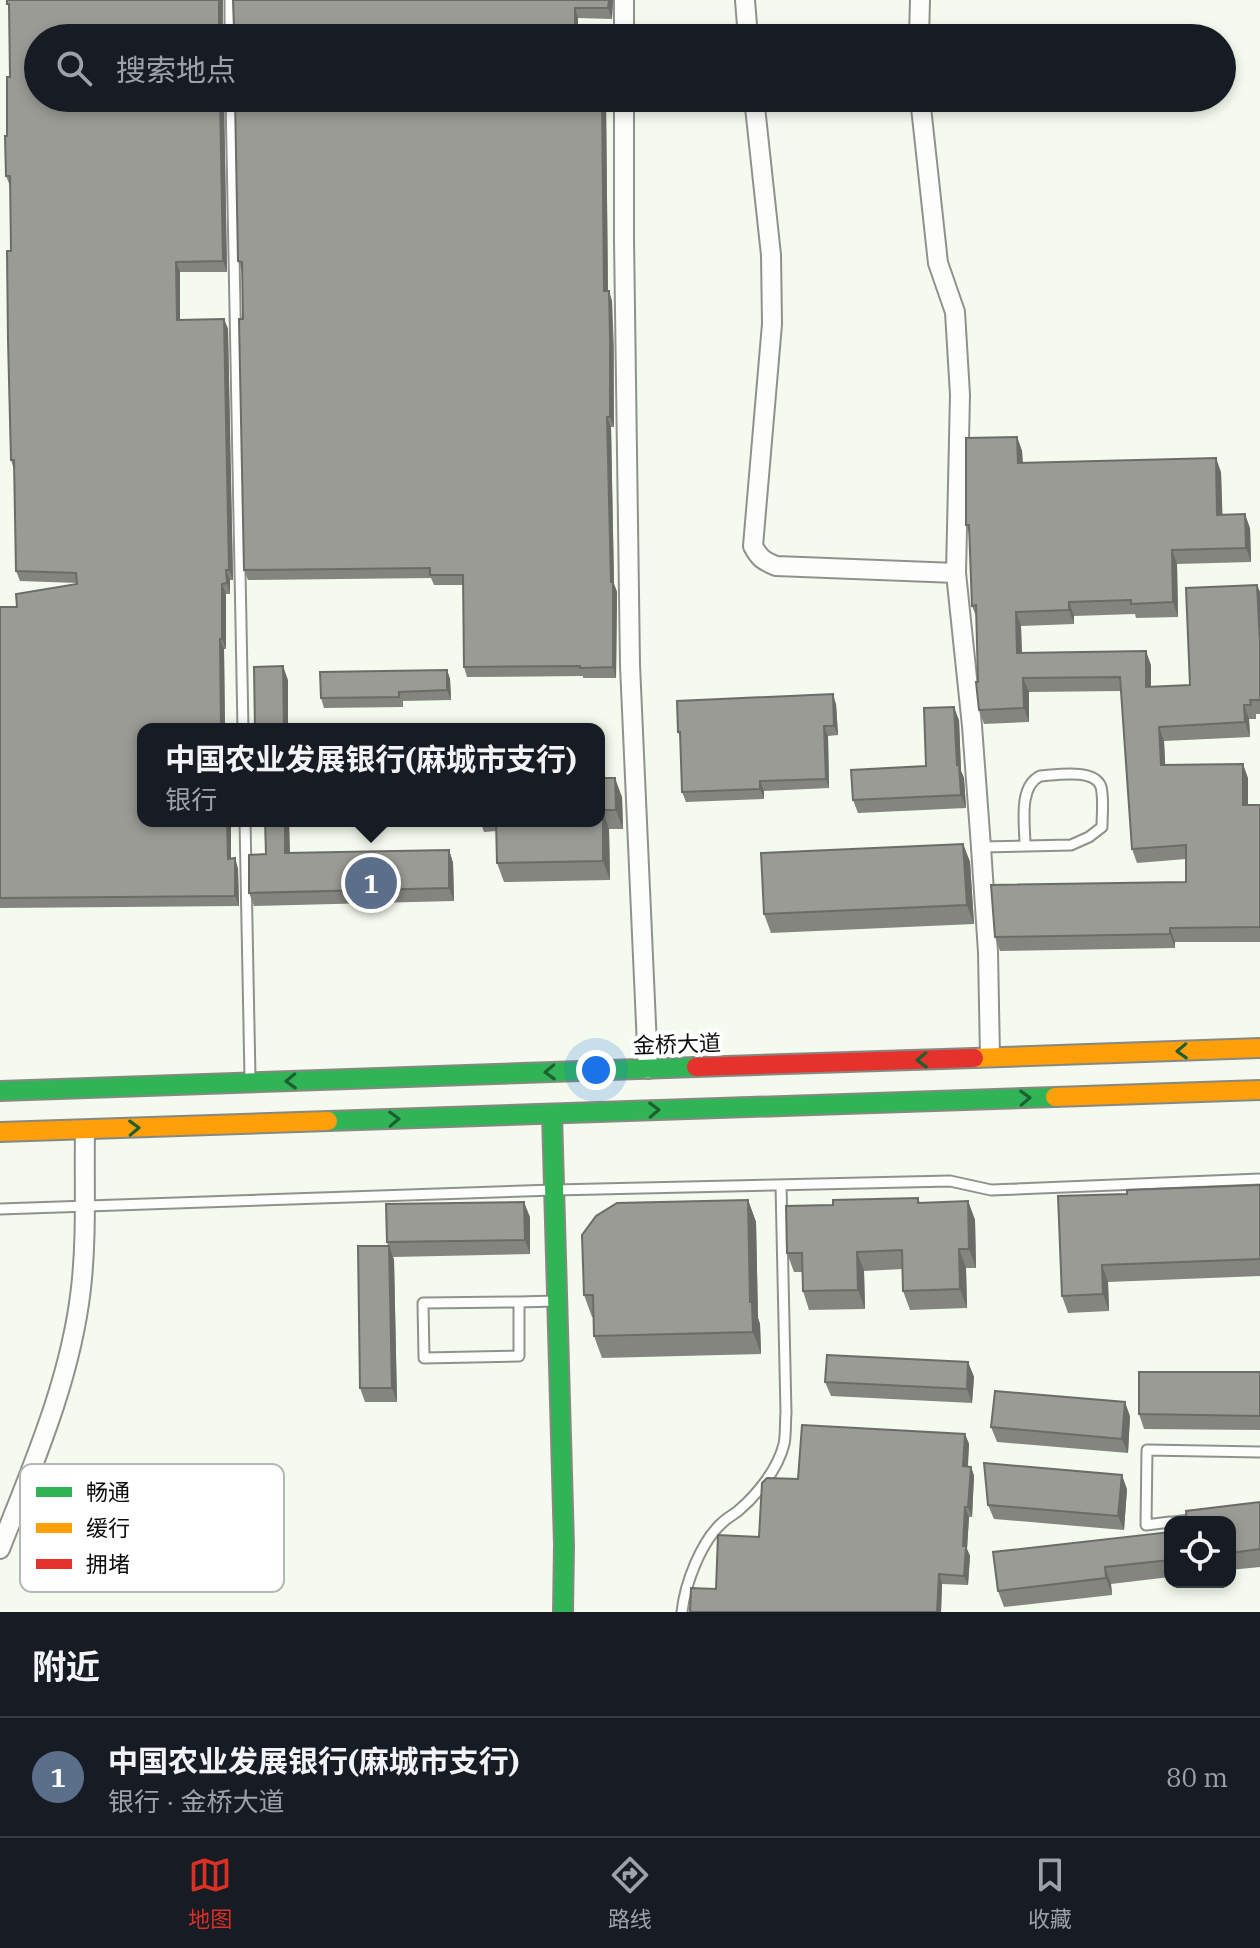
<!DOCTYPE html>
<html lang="zh">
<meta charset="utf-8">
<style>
:root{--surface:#171b24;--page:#242831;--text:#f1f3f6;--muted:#9ea1a6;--line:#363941;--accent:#d93025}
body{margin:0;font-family:"IBM Plex Serif","Noto Sans SC",serif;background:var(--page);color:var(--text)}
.controls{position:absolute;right:24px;bottom:24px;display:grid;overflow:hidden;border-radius:16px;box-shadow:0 4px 12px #0003}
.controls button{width:72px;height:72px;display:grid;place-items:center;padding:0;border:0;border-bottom:2px solid var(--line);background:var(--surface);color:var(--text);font:40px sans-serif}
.you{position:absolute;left:596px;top:1070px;width:28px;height:28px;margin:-20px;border:6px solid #fff;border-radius:50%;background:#1a73e8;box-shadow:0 0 0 12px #1a73e833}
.badge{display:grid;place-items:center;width:52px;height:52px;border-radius:50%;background:var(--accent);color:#fff;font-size:26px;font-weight:700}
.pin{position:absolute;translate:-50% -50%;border:4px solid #fff;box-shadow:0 2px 8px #0006}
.popup{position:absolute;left:137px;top:723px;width:468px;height:104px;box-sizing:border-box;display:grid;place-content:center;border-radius:16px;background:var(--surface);filter:drop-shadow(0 2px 6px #0005);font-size:26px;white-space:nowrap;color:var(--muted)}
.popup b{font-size:30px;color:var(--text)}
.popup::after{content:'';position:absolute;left:50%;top:100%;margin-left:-16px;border:16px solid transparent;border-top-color:var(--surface)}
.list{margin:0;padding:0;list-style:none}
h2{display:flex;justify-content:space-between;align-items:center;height:104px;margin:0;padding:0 32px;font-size:34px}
h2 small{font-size:26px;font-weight:400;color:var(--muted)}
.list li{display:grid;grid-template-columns:52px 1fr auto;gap:24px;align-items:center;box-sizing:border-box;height:120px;padding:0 32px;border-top:2px solid var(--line)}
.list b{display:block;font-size:30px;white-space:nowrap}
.list p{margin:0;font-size:26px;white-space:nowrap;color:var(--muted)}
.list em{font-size:26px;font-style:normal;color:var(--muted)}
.icon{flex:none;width:44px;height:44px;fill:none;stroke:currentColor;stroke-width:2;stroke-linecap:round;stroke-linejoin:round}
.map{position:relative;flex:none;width:1260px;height:1612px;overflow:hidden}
.search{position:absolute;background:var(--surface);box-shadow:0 4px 12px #0003;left:24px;right:24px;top:24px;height:88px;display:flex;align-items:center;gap:20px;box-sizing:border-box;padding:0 28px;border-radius:44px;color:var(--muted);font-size:30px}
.sheet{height:224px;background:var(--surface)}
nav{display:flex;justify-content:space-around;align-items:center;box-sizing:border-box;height:112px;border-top:2px solid var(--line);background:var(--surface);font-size:22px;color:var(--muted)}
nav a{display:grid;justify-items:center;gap:4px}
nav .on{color:var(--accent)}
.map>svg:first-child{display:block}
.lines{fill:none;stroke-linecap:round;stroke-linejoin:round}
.lane-casing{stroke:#8f928c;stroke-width:13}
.street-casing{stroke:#8f928c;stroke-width:22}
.fast-casing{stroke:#868983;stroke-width:22}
.slow-casing{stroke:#868983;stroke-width:22}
.jam-casing{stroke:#868983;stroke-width:22}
.lane{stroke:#fdfefc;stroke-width:9}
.street{stroke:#fdfefc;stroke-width:18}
.fast{stroke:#30b455;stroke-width:18}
.slow{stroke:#ff9f0a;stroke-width:18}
.jam{stroke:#e5322d;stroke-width:18}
.wall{fill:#84857f}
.shaded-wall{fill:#6b6c68}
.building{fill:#999b94;stroke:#6b6c68;stroke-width:2}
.oneway{stroke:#1d5f30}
.labels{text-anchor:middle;stroke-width:8;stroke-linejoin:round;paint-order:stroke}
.street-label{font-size:22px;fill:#0a0a0a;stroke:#fff}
.key{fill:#fff;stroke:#b6b6b6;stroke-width:2}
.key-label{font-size:22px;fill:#0a0a0a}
</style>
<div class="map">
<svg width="1260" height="1612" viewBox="0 0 1260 1612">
<rect width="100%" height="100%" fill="#f4faed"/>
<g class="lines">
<defs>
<path id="lane" d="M230,0V38
M231,98L243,729
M245,821L250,1078
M981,847L1071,845L1089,837L1102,827C1102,814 1104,799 1101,787C1095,768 1056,775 1040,776C1018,787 1025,824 1025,846
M0,1209L554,1190L950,1181L991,1190L1260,1179
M519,1302V1356L424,1358L423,1303Z
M519,1302L555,1301
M1170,1522L1146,1525L1147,1450L1260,1452
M1174,1522L1197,1519
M682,1612C685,1584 701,1541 723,1522C727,1518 733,1515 738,1511C757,1495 778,1469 784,1444C786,1435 785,1423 786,1413L781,1185"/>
<path id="street" d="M624,0V38
M745,0L748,38
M919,38L920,0
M624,98V239L630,665L648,1069
M754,98L771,255L772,324L753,546C759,558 764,561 776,566L956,573
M920,98L938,263L955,312L960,395L956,573L972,726L981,847L988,952L990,1057
M0,1549C33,1465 71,1379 81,1288C87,1236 84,1182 85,1130"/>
<path id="fast" d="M0,1091L696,1067
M552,1114L564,1545L563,1612
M328,1121L1055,1097"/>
<path id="slow" d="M974,1058L1260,1048
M1055,1097L1260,1090
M0,1132L328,1121"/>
<path id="jam" d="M696,1067L974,1058"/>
</defs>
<use href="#lane" class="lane-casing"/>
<use href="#street" class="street-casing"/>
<use href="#fast" class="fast-casing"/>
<use href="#slow" class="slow-casing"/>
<use href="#jam" class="jam-casing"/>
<use href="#lane" class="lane"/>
<use href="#street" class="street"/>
<use href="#fast" class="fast"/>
<use href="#slow" class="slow"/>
<use href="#jam" class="jam"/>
</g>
<path class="wall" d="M7,0H223V34L226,35L231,34L234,29L233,0H613L612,19L578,18V38H38L224,98L227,272H180V320L224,319L228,329L233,580H230V594H226V649H224L225,729H143V821H234V825H231V858H235L238,869L239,906L0,908V607H17L77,584V583L20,581L16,571L14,470L11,460L10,186L6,176L10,77L9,10Z
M606,98L608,291L612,301L614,347V427H611L614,584L617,592L616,678H583V676L467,677L464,667L463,585H434L431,578L248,580L244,570L242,271L238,261Z
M1017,437L1022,451L1023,463L1221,472L1222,515L1250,528L1251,562L1177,564L1178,617L1136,618L1135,614L1074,616V624L1021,626L1022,652L1151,665V687L1190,685L1257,585L1260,592V714H1256V719H1249L1250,737L1164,741L1165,765L1248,778V805H1260V942H1175V948L1000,951L995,937L1186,882V859L1137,863L1132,849L1121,691L1029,692V722L984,724L979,710L976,616L972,606L969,533L966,525Z
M447,670L450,679L451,700L403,701V707L324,708L321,698Z
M836,704L838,735L828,736L829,788L764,791V799L686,802L682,792L681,739L678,732Z
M959,720L961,771L964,778L966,808L858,813L853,800L926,766Z
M599,778L622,797L623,829H609L610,880L504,882L497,863L496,831L484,832L480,821H599Z
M265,821H289L290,853L449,850L453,863L454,901L254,906L249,893L266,854Z
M963,844L970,862L974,924L771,933L764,914Z
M1260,1185V1276L1108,1282L1109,1311L1068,1313L1062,1296L1127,1194Z
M918,1198L920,1203L968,1201L975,1220L976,1268H966L967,1308L910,1310L903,1291V1269L864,1271L865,1309L809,1310L803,1291L802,1272H794L787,1253L833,1205Z
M748,1200L756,1222L758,1318L760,1324L761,1354L602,1358L594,1336L593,1317H592L584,1295Z
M530,1217V1254L393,1257L394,1260L397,1402H365L360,1388L388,1246L387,1242Z
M968,1362L974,1377L972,1403L831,1396L825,1382Z
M1260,1372V1430L1144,1429L1139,1414Z
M1130,1416L1128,1453L997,1442L991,1427Z
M965,1434L969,1444L968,1466L971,1467L974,1476L972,1517H969L967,1549L970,1556L968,1585L942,1584L941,1612H690L716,1589L759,1537L798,1479Z
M1127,1489L1124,1530L994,1519L988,1505Z
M1260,1502V1567L1230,1570V1522Z
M1170,1532V1577L1111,1584L1112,1595L1004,1607L998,1591Z"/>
<path class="shaded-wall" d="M219,0H223L222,38L219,28Z
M609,0H613L612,19L608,8Z
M575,8L578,18V38H575Z
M220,98H224L227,272L223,261Z
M602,98H606L608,301L604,291Z
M176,262L180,272V330L177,320Z
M609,291L612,301L614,427L610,417Z
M224,319L228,329L233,580L229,570Z
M607,417L611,427L614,584L617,592L616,678L613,667Z
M1017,437L1022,451L1023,477L1018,463Z
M1216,458L1221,472L1223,529L1217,515Z
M1245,514L1250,528L1251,562L1246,548Z
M1172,550L1177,564L1178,617L1173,602Z
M226,570L230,580V594L227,583Z
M222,584L226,594V649L222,639Z
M1257,585L1260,592V643Z
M1069,602L1074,616V624L1069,610Z
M1016,612L1021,626L1022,667L1017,653Z
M220,639L224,649L225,729H221Z
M1146,651L1151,665V701L1146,687Z
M283,666L288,680V729H284Z
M447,670L450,679L451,700L447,690Z
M1023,678L1029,692V722L1024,708Z
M833,694L836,704L838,735L834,726Z
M1244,705L1249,719L1250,737L1245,722Z
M954,707L959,720L961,771L964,778L966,808L961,795L957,765Z
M824,726L828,736L829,788L826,779Z
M1159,727L1164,741L1166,779L1161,765Z
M1243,764L1248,778V819L1243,805Z
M615,778L622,797L623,829L616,810Z
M760,781L764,791V799L760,789Z
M603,810L609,829L610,880L603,861Z
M227,821H230L231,825V869L228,859Z
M285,821H289L290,866L285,853Z
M963,844L970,862L974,924L967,905Z
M449,850L453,863L454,901L449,888Z
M235,858L238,869L239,906L235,896Z
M1170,928L1175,942V948L1170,934Z
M748,1200L756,1222L758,1318L760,1324L761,1354L753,1332L750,1302Z
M968,1201L975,1220L976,1268L969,1249Z
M524,1202L530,1217V1254L525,1240Z
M389,1246L394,1260L397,1402L392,1388Z
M959,1249L966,1268L967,1308L960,1289Z
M857,1252L864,1271L865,1309L858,1290Z
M1102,1265L1108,1282L1109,1311L1103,1294Z
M968,1362L974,1377L972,1403L967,1389Z
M1125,1402L1130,1416L1128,1453L1122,1439Z
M965,1434L969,1444L967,1476L963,1466Z
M971,1467L974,1476L972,1517L968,1507Z
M1122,1475L1127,1489L1124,1530L1118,1516Z
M965,1507L969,1517L967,1549L970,1556L968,1585L964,1576L963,1546Z
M1105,1567L1111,1584L1112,1595L1106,1578Z
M939,1574L942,1584L941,1612H937Z"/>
<path class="building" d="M7,0H219V28L220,32L226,35L231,34L234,29L233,0H609L608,8H575V38H38V98H220L223,261L176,262L177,320L224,319L229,570H226L227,583L222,584V639H220L221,729H143V821H227L228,859L235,858V896L0,898V607H17L16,594L77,584L76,573L16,571L14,460H11L8,340L7,251H11L10,176H6L5,136H7V77H10L9,4H7Z
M235,98H602L604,291H609L610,337V417H607L611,582H613V667L580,668V666L464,667L463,575H430V568L244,570L239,319H243L242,262L238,261Z
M1017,437L1018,463L1216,458L1217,515L1245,514L1246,548L1172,550L1173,602L1131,604V600L1069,602V610L1016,612L1017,653L1146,651V687L1190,685L1186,588L1257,585L1260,643V700H1250L1251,705H1244L1245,722L1159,727L1161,765L1243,764V805H1260V927L1170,928V934L995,937L991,885L1186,882V845L1132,849L1120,677L1023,678L1024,708L979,710L976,682H978L976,605L972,606L969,525H966V438Z
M283,666L284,729H255L254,667Z
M447,670V690L399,692V697L321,698L320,672Z
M833,694L834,726H824L826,779L760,781V789L682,792L680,732H678L677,701Z
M954,707L957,765H959L961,795L853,800L851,770L926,766L924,708Z
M599,778H615L616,810H603V861L497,863L496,821H599Z
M265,821H285V853L449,850V888L249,893V855L266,854Z
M963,844L967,905L764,914L761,853Z
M1260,1185V1259L1102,1265L1103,1294L1062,1296L1058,1196L1127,1194V1190Z
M918,1198V1203L968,1201L969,1249H959L960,1289L903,1291L902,1250L857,1252L858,1290L803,1291L802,1253H787L786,1206L833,1205V1200Z
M748,1200L750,1302H752L753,1332L594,1336L593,1295H584L582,1235L596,1216L617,1203Z
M524,1202L525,1240L387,1242L386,1204Z
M358,1246H389L392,1388H360Z
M827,1355L968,1362L967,1389L825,1382Z
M1139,1372H1260V1416L1139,1414Z
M995,1391L1125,1402L1122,1439L991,1427Z
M802,1425L965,1434L963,1466L971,1467L968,1507H965L963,1546H966L964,1576L939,1574L937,1612H690L691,1588L716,1589L718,1535L759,1537L762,1483L767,1478L798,1479Z
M984,1463L1122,1475L1118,1516L988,1505Z
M1260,1502V1549L1230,1553V1522H1187L1186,1511Z
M1170,1532V1560L1105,1567L1106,1578L998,1591L993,1552Z"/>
<defs><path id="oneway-chevron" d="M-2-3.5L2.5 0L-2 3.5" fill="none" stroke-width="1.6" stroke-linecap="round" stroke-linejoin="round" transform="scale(2)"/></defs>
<g class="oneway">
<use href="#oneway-chevron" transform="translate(1182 1051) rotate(178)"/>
<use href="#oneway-chevron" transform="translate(922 1060) rotate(178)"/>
<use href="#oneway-chevron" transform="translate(550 1072) rotate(178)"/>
<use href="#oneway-chevron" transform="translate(291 1081) rotate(178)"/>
<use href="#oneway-chevron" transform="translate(1025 1098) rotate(-2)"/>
<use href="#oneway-chevron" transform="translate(654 1110) rotate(-2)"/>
<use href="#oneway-chevron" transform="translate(394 1119) rotate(-2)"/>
<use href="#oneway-chevron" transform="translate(134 1128) rotate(-2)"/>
</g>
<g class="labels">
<g class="street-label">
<text transform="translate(677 1044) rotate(-2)" y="8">金桥大道</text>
</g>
</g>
<rect x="20" y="1464" width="264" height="128" rx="12" class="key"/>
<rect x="36" y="1487" width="36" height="10" fill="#30b455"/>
<rect x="36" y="1523" width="36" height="10" fill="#ff9f0a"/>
<rect x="36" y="1559" width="36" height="10" fill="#e5322d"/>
<g class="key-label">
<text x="86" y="1500">畅通</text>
<text x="86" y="1536">缓行</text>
<text x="86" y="1572">拥堵</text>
</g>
</svg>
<div class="controls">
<button><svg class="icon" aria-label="locate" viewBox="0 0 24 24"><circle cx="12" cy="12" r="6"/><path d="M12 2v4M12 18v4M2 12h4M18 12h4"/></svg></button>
</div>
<div class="you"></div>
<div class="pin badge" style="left:371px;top:883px;background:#5c6f8a">1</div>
<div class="popup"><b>中国农业发展银行(麻城市支行)</b>银行</div>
<div class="search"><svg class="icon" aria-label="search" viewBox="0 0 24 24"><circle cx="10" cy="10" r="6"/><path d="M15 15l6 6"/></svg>搜索地点</div>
</div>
<section class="sheet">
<h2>附近<small></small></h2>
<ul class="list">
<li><span class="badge" style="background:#5c6f8a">1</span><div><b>中国农业发展银行(麻城市支行)</b><p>银行 · 金桥大道</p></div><em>80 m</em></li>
</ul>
</section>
<nav>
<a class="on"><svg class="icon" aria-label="map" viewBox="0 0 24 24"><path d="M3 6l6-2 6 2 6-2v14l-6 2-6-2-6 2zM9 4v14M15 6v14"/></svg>地图</a>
<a><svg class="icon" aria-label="directions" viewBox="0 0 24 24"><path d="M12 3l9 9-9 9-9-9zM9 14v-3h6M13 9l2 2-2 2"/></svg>路线</a>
<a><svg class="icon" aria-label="saved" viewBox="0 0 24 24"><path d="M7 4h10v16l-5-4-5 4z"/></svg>收藏</a>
</nav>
